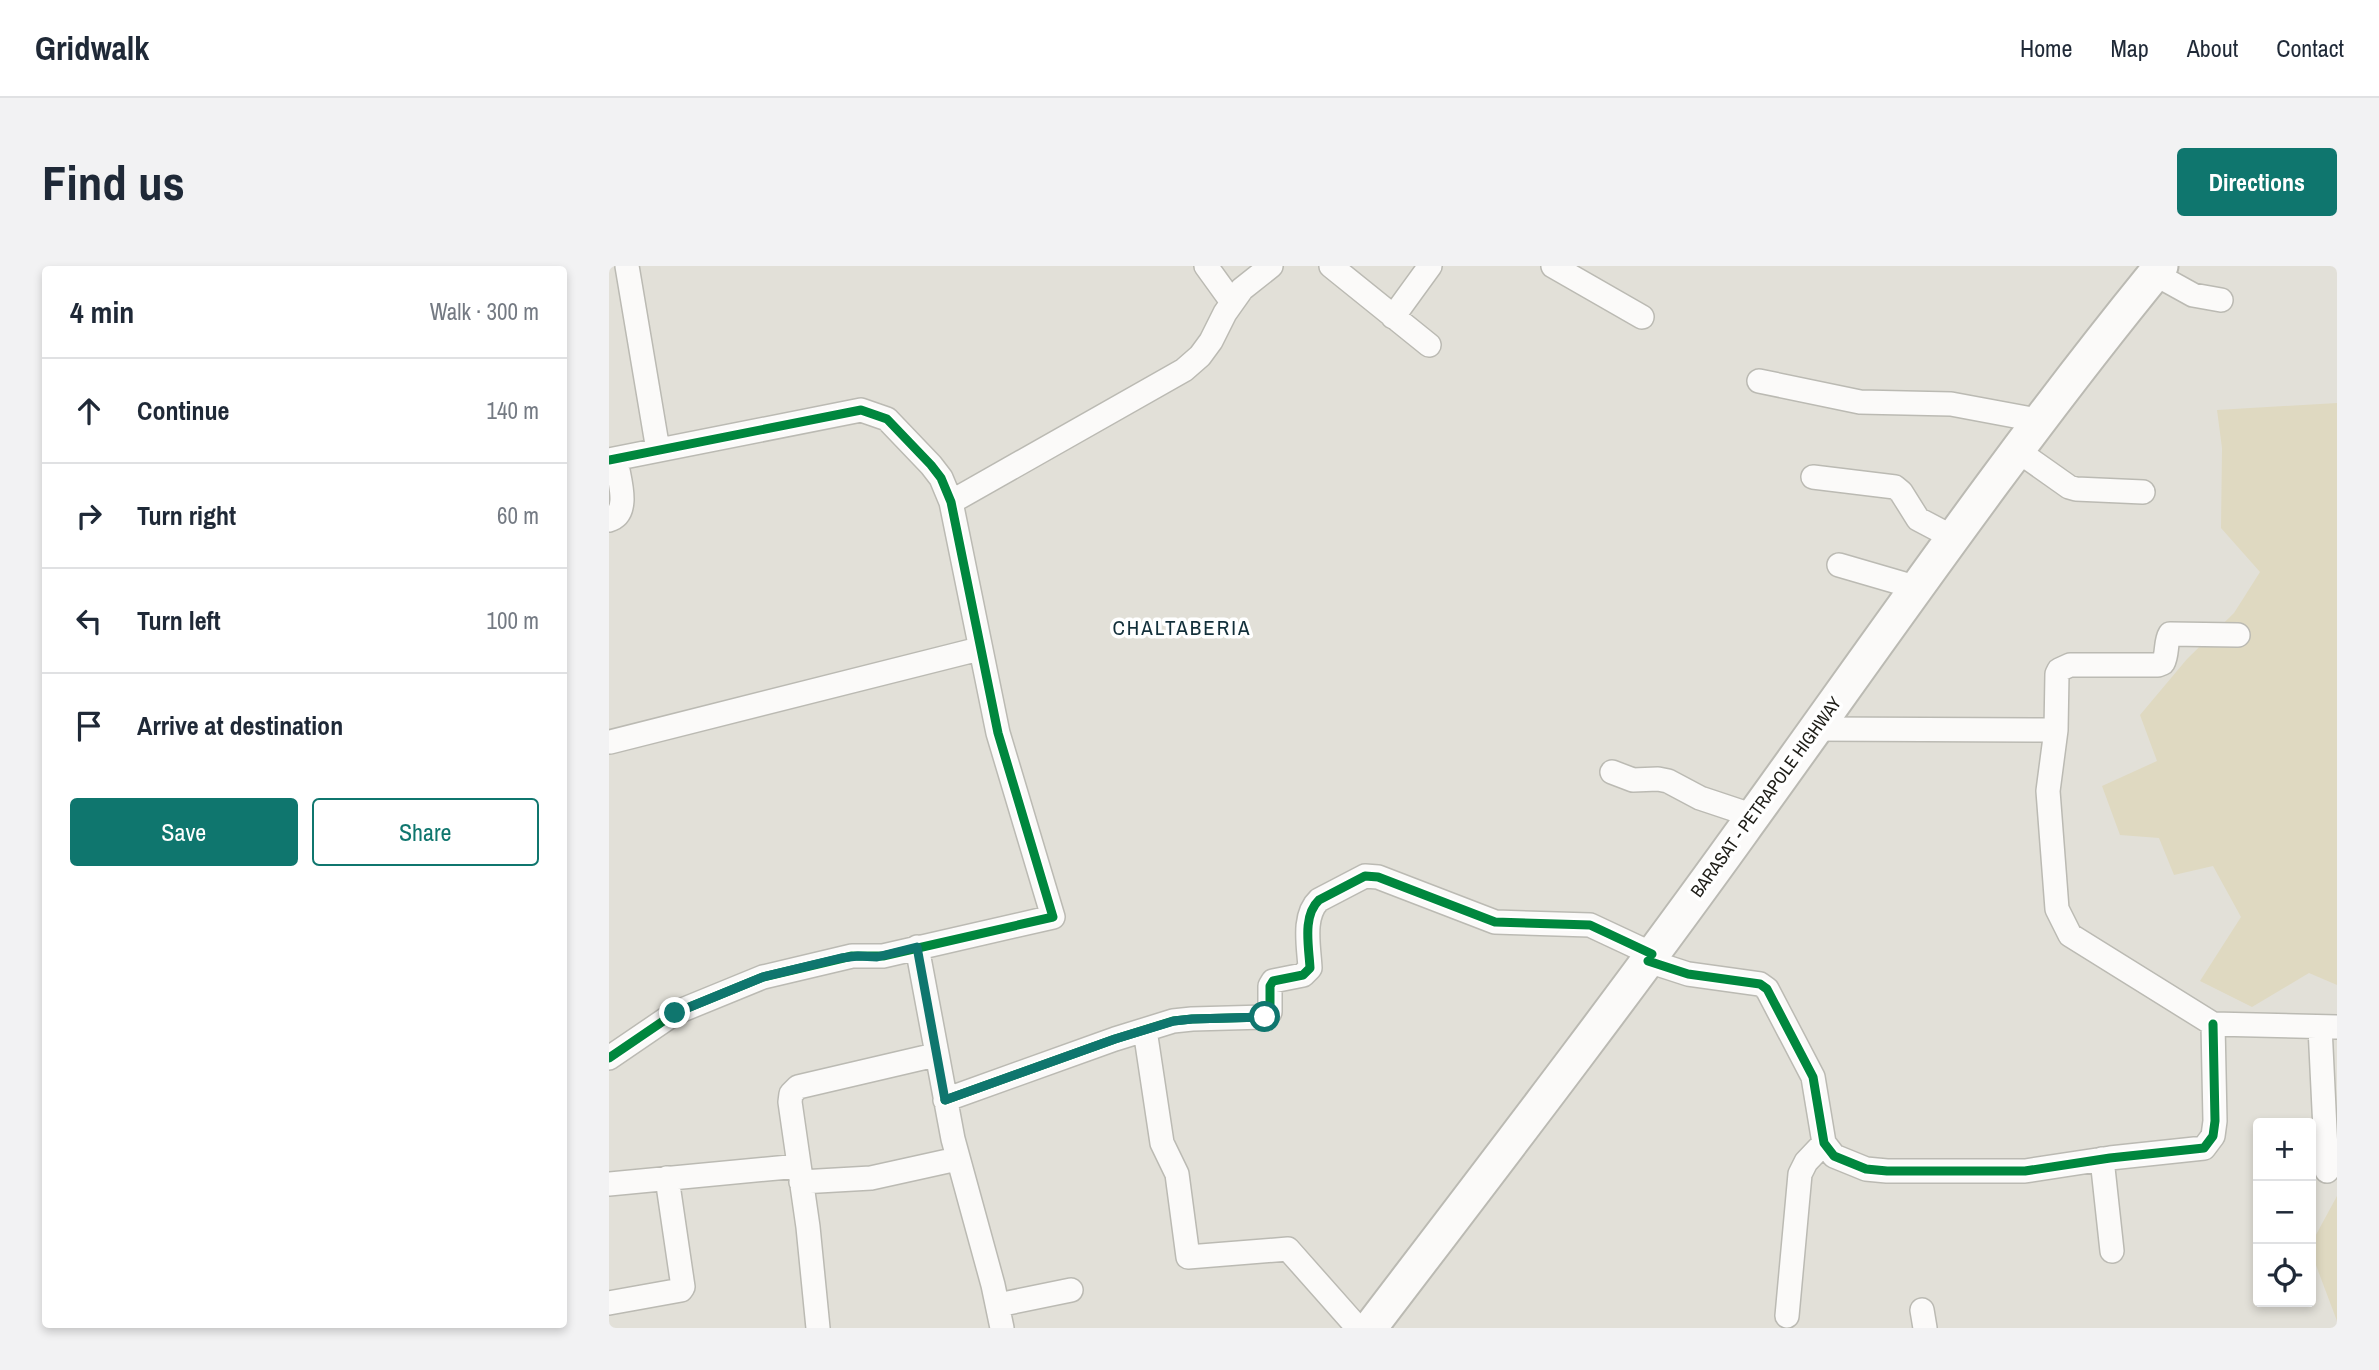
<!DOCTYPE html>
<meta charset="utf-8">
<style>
:root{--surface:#fff;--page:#f2f2f3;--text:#1f2937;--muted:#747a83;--line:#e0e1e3;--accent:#0f766e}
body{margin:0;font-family:"Archivo Narrow",sans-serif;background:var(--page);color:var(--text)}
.controls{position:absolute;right:21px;bottom:21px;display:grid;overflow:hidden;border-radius:7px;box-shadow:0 4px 10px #0003}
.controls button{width:63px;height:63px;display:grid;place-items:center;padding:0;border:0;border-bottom:2px solid var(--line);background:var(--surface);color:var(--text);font:35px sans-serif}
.stop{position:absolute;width:21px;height:21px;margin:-16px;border:5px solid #0f766e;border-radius:50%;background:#fff}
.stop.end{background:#0f766e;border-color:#fff;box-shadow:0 2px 7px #0008}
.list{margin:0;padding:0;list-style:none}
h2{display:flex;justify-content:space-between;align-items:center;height:91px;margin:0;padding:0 28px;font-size:30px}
h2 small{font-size:23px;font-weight:400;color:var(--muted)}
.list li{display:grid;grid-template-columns:46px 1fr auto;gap:21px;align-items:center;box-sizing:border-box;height:105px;padding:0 28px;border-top:2px solid var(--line)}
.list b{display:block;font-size:26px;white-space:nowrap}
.list em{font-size:23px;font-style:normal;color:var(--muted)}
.actions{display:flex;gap:14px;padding:21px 28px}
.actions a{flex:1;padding:16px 0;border:2px solid var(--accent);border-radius:7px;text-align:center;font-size:24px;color:var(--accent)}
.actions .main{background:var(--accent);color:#fff}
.icon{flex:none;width:38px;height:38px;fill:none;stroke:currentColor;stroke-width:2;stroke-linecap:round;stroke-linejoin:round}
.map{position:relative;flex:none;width:1728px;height:1062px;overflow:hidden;border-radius:7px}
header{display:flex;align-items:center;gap:42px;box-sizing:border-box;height:98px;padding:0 35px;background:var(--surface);border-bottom:2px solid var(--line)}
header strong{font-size:33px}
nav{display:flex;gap:38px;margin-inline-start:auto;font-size:24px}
.intro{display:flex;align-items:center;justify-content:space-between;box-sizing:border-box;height:168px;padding:0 42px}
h1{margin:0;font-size:49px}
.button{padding:18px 32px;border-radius:7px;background:var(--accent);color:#fff;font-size:24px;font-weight:700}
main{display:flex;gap:42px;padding:0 42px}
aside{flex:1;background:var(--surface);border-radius:7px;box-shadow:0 4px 10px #0003}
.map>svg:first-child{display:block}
.green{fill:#dfd9c1}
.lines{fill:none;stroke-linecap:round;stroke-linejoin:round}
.minor-casing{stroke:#bbbab3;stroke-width:26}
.highway-casing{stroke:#bbbab3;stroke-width:37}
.minor{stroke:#fbfaf9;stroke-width:23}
.highway{stroke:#fbfaf9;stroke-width:33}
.cycleway-casing{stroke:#fff;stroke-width:13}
.cycleway{stroke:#00873e;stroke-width:9}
.route{stroke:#0f766e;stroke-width:9}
.labels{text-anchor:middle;stroke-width:7;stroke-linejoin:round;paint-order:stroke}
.street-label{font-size:18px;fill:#1e1d17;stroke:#fff}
.quarter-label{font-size:21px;letter-spacing:2px;fill:#122f3a;stroke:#fff}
</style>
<header>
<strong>Gridwalk</strong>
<nav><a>Home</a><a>Map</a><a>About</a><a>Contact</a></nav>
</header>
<div class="intro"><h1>Find us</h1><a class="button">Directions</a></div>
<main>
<aside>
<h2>4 min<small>Walk · 300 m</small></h2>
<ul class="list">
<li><svg class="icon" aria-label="ahead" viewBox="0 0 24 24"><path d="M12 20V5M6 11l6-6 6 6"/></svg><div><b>Continue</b></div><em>140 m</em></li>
<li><svg class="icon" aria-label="right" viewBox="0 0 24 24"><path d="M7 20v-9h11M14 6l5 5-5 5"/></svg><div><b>Turn right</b></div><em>60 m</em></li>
<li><svg class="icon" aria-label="left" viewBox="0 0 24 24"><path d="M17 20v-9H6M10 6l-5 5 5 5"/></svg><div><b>Turn left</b></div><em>100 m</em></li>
<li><svg class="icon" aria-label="arrive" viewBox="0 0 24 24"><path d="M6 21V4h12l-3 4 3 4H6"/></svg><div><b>Arrive at destination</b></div></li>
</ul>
<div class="actions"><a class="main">Save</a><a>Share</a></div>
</aside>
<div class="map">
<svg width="1728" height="1062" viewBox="0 0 1728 1062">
<rect width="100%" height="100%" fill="#e2e0d8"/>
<path class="green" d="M1728,137V719L1700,707L1643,741L1591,715L1632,651L1604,600L1565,609L1550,572L1511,569L1493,520L1548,495L1531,449L1578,393L1625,347L1651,306L1612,262L1613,182L1608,144Z
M1728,930V1055L1702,986V978Z"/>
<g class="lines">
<defs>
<path id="minor" d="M18,0L49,184
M597,0L623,36
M722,0L820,79
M944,0L1033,51
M1546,8L1584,29L1612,34
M784,51L821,0
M1150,115L1251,136L1342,138L1433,155
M1409,185L1460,221L1467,223L1534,226
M0,194L252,144L278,153L322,199L332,212L342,236L389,467L444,651L274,690H243L154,711L66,747L0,792
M1204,211L1286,221L1292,226L1309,253L1345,272
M342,236L575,104L591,90L602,75L616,47L633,23L662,0
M0,254C23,247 9,211 7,193
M1230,299L1309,322
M1205,463L1447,464L1439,525L1448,643L1461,669L1604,758L1728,761
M1447,464L1448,408L1450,404L1461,399H1549L1554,397C1559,388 1556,376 1561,368L1629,369
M1,476L370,383
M1003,506L1024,514L1049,513L1059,515L1091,532L1145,550
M308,681L344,873L384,1019L393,1062
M1039,695L1079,708L1151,718L1158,723L1204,811L1215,877L1225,890L1257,903L1278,905H1416L1501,892L1595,882L1604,870L1606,855L1604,758
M1711,761L1718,905
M536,764L553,877L568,908L579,991L679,983L749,1062
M336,834L506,773L564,755L583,753L656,751L661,746V720L664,715L694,709L701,702C700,681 693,650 710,634L756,610L769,611L886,656L981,659L1043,688
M1493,893L1503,985
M192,916L262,912L348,893
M0,918L190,900
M0,1037L72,1024L74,1021L58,912
M389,1039L462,1024
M1313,1044L1316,1062
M1178,1050L1191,908L1197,896L1215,877
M209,1062L199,961L181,836L182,828L189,821L326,789"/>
<path id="highway" d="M761,1062C886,898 1012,734 1132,567C1270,376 1403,182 1552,0"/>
</defs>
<use href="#minor" class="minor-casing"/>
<use href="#highway" class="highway-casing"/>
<use href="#minor" class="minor"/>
<use href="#highway" class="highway"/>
<defs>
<path id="cycleway" d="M0,194L252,144L278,153L322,199L332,212L342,236L389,467L444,651L274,690H243L154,711L66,747L0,792
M1039,695L1079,708L1151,718L1158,723L1204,811L1215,877L1225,890L1257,903L1278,905H1416L1501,892L1595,882L1604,870L1606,855L1604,758
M336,834L506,773L564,755L583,753L656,751L661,746V720L664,715L694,709L701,702C700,681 693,650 710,634L756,610L769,611L886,656L981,659L1043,688"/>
</defs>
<use href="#cycleway" class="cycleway-casing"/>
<use href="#cycleway" class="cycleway"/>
</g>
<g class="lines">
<path class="route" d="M66,747L154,711L232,692L249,690L268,691L308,681L336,834L506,773L565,755L583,753L656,751"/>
</g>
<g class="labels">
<g class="street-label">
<text transform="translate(1157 531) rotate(-54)" y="6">BARASAT - PETRAPOLE HIGHWAY</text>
</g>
<g class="quarter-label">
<text x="573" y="369">CHALTABERIA</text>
</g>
</g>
</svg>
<div class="controls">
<button>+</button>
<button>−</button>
<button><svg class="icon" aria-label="locate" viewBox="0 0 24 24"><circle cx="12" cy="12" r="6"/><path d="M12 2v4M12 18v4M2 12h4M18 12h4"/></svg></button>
</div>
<div class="stop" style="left:656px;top:751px"></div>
<div class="stop end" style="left:66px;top:747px"></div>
</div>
</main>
